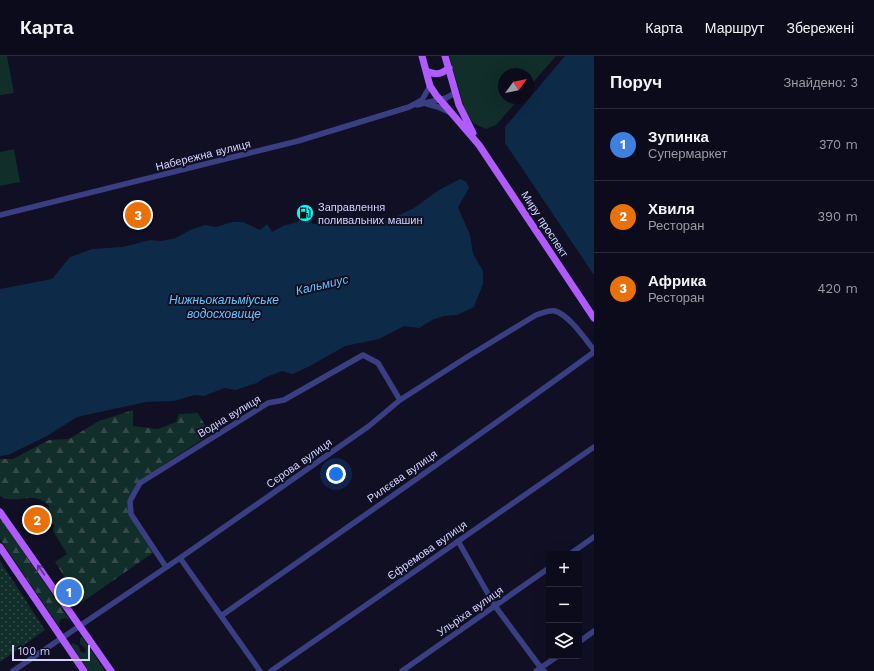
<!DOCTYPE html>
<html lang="uk">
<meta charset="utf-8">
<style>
:root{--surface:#0c0b1b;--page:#1a1928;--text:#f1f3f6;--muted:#9a9ba3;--line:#2c2b3a;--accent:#03faf9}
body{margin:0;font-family:"Work Sans",sans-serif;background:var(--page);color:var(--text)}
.controls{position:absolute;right:12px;bottom:12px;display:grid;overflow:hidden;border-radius:4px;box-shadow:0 4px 16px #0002}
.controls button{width:36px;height:36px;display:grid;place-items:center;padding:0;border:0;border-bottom:1px solid var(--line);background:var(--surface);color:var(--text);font:20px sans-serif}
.compass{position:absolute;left:498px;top:12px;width:36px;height:36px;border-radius:50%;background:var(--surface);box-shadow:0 4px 16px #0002;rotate:57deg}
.scale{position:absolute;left:12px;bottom:10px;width:78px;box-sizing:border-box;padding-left:4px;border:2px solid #d3d3fe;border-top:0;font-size:11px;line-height:14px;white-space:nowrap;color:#d3d3fe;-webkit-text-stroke:3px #100f24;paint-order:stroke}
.you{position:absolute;left:336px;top:418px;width:14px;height:14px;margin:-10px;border:3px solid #fff;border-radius:50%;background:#1a73e8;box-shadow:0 0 0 6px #1a73e833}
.badge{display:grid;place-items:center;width:26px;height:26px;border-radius:50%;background:var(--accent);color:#fff;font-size:13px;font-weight:700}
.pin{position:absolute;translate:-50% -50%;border:2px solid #fff;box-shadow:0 1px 4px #0006}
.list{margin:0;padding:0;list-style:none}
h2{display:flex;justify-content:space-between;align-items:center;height:52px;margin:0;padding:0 16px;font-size:17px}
h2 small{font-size:13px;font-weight:400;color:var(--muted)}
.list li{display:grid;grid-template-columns:26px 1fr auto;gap:12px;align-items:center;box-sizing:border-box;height:72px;padding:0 16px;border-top:1px solid var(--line)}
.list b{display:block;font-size:15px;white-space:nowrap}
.list p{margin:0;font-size:13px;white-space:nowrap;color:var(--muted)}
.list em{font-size:13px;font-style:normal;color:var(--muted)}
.icon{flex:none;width:22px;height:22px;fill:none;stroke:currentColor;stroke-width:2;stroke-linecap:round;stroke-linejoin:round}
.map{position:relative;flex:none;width:594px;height:615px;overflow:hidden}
header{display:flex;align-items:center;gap:24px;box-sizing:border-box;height:56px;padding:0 20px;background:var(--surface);border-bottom:1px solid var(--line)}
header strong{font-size:19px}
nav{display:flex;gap:22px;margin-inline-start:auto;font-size:14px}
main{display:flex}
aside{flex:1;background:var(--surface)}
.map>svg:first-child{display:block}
.green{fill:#122e2a}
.forest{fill:url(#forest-firs)}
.park{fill:url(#park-dots)}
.water{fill:#0e2a49}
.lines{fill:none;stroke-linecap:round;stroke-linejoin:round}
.minor{stroke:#3a3f83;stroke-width:5.5}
.major{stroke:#af5bfd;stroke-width:7}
.oneway{stroke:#583186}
.labels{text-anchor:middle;stroke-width:4;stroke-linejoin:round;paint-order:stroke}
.street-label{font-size:11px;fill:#d3d3fe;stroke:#100f24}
.poi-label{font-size:11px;fill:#d3d3fe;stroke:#100f24;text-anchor:start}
.water-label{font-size:12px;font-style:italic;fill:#62c6fd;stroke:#100f24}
</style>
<header>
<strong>Карта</strong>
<nav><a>Карта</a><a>Маршрут</a><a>Збережені</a></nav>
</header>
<main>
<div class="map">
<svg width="594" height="615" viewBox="0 0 594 615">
<defs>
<pattern id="forest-firs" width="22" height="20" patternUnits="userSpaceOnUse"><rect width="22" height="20" fill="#122e2a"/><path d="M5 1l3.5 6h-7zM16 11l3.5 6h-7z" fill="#344b4a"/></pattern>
<pattern id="park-dots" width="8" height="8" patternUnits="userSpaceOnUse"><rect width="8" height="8" fill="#122e2a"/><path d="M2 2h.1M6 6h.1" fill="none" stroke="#344b4a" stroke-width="1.8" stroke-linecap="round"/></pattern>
</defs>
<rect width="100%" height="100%" fill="#100f24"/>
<path class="green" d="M0,0H7L14,37L0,39Z
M449,0H556L528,32V18H504V42H520L496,69L486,73L475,68L466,58Z
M14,93L20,126L0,130V96Z
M82,581L105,615H89L71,589L73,587L76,589H78L81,596L85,597L86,593L80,588V582Z"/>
<path class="forest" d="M133,354V370L158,373L176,366L179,358L198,357L210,378L138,426L129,458L154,496L81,547L55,506L67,498L53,475L54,470L48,460L49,450C34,433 16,450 0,440V403H13L49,384L69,383L99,365Z
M0,461L70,565L66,562L61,563L59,567L60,572L0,483Z"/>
<path class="park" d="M0,505L45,574L0,606Z"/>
<path class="water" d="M565,0H594V219L505,87V71Z
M460,123C465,124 468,127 469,132L458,151L470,179L473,198L483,215V228L474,251L457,259L444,260L432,264L419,272L404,270L379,283L345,290L310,310L293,318L282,315L264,322L257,327L236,334L224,332L204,340L194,339L174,345L146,346L77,361L47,380L8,399L0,400V233L52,223L70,201L92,193L123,191L150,184L161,185L176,182L190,174L205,169L216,171L232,166H243L260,174L267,168L272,176L283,170L298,166L301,161L311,163L312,168H334L343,165L368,169L389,164L414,152L439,134Z"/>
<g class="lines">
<path class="minor" d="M427,48L438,51L449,56
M417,49L446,42L455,37
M0,159L298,85L409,51L422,44L430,30
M458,485L495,550L541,612L544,615
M570,498L594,481
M180,502L260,615
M166,511L131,458L130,445L140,427L268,347L284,344L363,299L378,307L400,344
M221,560C346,472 471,386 594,296
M579,586L594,575
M13,615L180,502L369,370L400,344L467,301L536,259C542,257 549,254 555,255C569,259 585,283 594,294
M271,615L594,391
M402,615L549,512
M536,615L558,600"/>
<path class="major" d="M422,0L430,30L436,39L479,89L594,262
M445,0L459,49L473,77
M426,15C436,19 440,19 449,12
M0,456L111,615
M0,491L84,615"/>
</g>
<defs><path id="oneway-shaft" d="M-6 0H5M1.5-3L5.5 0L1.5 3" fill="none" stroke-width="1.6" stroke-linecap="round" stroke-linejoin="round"/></defs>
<use class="oneway" href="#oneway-shaft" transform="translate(41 514) rotate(-125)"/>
<defs>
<symbol id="fuel-disc" viewBox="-11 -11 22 22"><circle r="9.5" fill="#03faf9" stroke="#100f24"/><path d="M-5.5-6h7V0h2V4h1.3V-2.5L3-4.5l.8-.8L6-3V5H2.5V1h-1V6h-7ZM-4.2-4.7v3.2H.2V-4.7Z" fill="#111"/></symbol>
</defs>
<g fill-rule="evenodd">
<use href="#fuel-disc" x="295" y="147" width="20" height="20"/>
</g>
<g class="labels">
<g class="street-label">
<text transform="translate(203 99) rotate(-14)" y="4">Набережна вулиця</text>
<text transform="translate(545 168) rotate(57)" y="4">Миру проспект</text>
<text transform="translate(229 360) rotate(-31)" y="4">Водна вулиця</text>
<text transform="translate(299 407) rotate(-35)" y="4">Сєрова вулиця</text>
<text transform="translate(402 420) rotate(-35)" y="4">Рилєєва вулиця</text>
<text transform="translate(427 494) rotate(-35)" y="4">Єфремова вулиця</text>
<text transform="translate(470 555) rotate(-35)" y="4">Ульріха вулиця</text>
</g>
<g class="poi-label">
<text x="318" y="155">Заправлення<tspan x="318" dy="13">поливальних машин</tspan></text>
</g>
<g class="water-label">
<text transform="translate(322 229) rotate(-13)" y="4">Кальмиус</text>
<text x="224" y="248">Нижньокальміуське<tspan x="224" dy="14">водосховище</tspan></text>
</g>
</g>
</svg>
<div class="controls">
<button>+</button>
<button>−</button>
<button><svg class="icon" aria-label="layers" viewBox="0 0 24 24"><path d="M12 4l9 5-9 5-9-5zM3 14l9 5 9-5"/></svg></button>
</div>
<svg class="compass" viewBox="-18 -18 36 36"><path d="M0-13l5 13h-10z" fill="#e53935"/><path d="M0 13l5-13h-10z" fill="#9a9ba3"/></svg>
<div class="scale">100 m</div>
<div class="you"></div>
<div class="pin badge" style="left:69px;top:536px;background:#3f7fe0">1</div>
<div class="pin badge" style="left:37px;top:464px;background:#e8710a">2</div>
<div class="pin badge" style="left:138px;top:159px;background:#e8710a">3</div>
</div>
<aside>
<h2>Поруч<small>Знайдено: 3</small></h2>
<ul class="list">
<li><span class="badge" style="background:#3f7fe0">1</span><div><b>Зупинка</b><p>Супермаркет</p></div><em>370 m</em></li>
<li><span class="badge" style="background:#e8710a">2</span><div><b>Хвиля</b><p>Ресторан</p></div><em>390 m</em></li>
<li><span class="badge" style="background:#e8710a">3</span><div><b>Африка</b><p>Ресторан</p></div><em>420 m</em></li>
</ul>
</aside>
</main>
